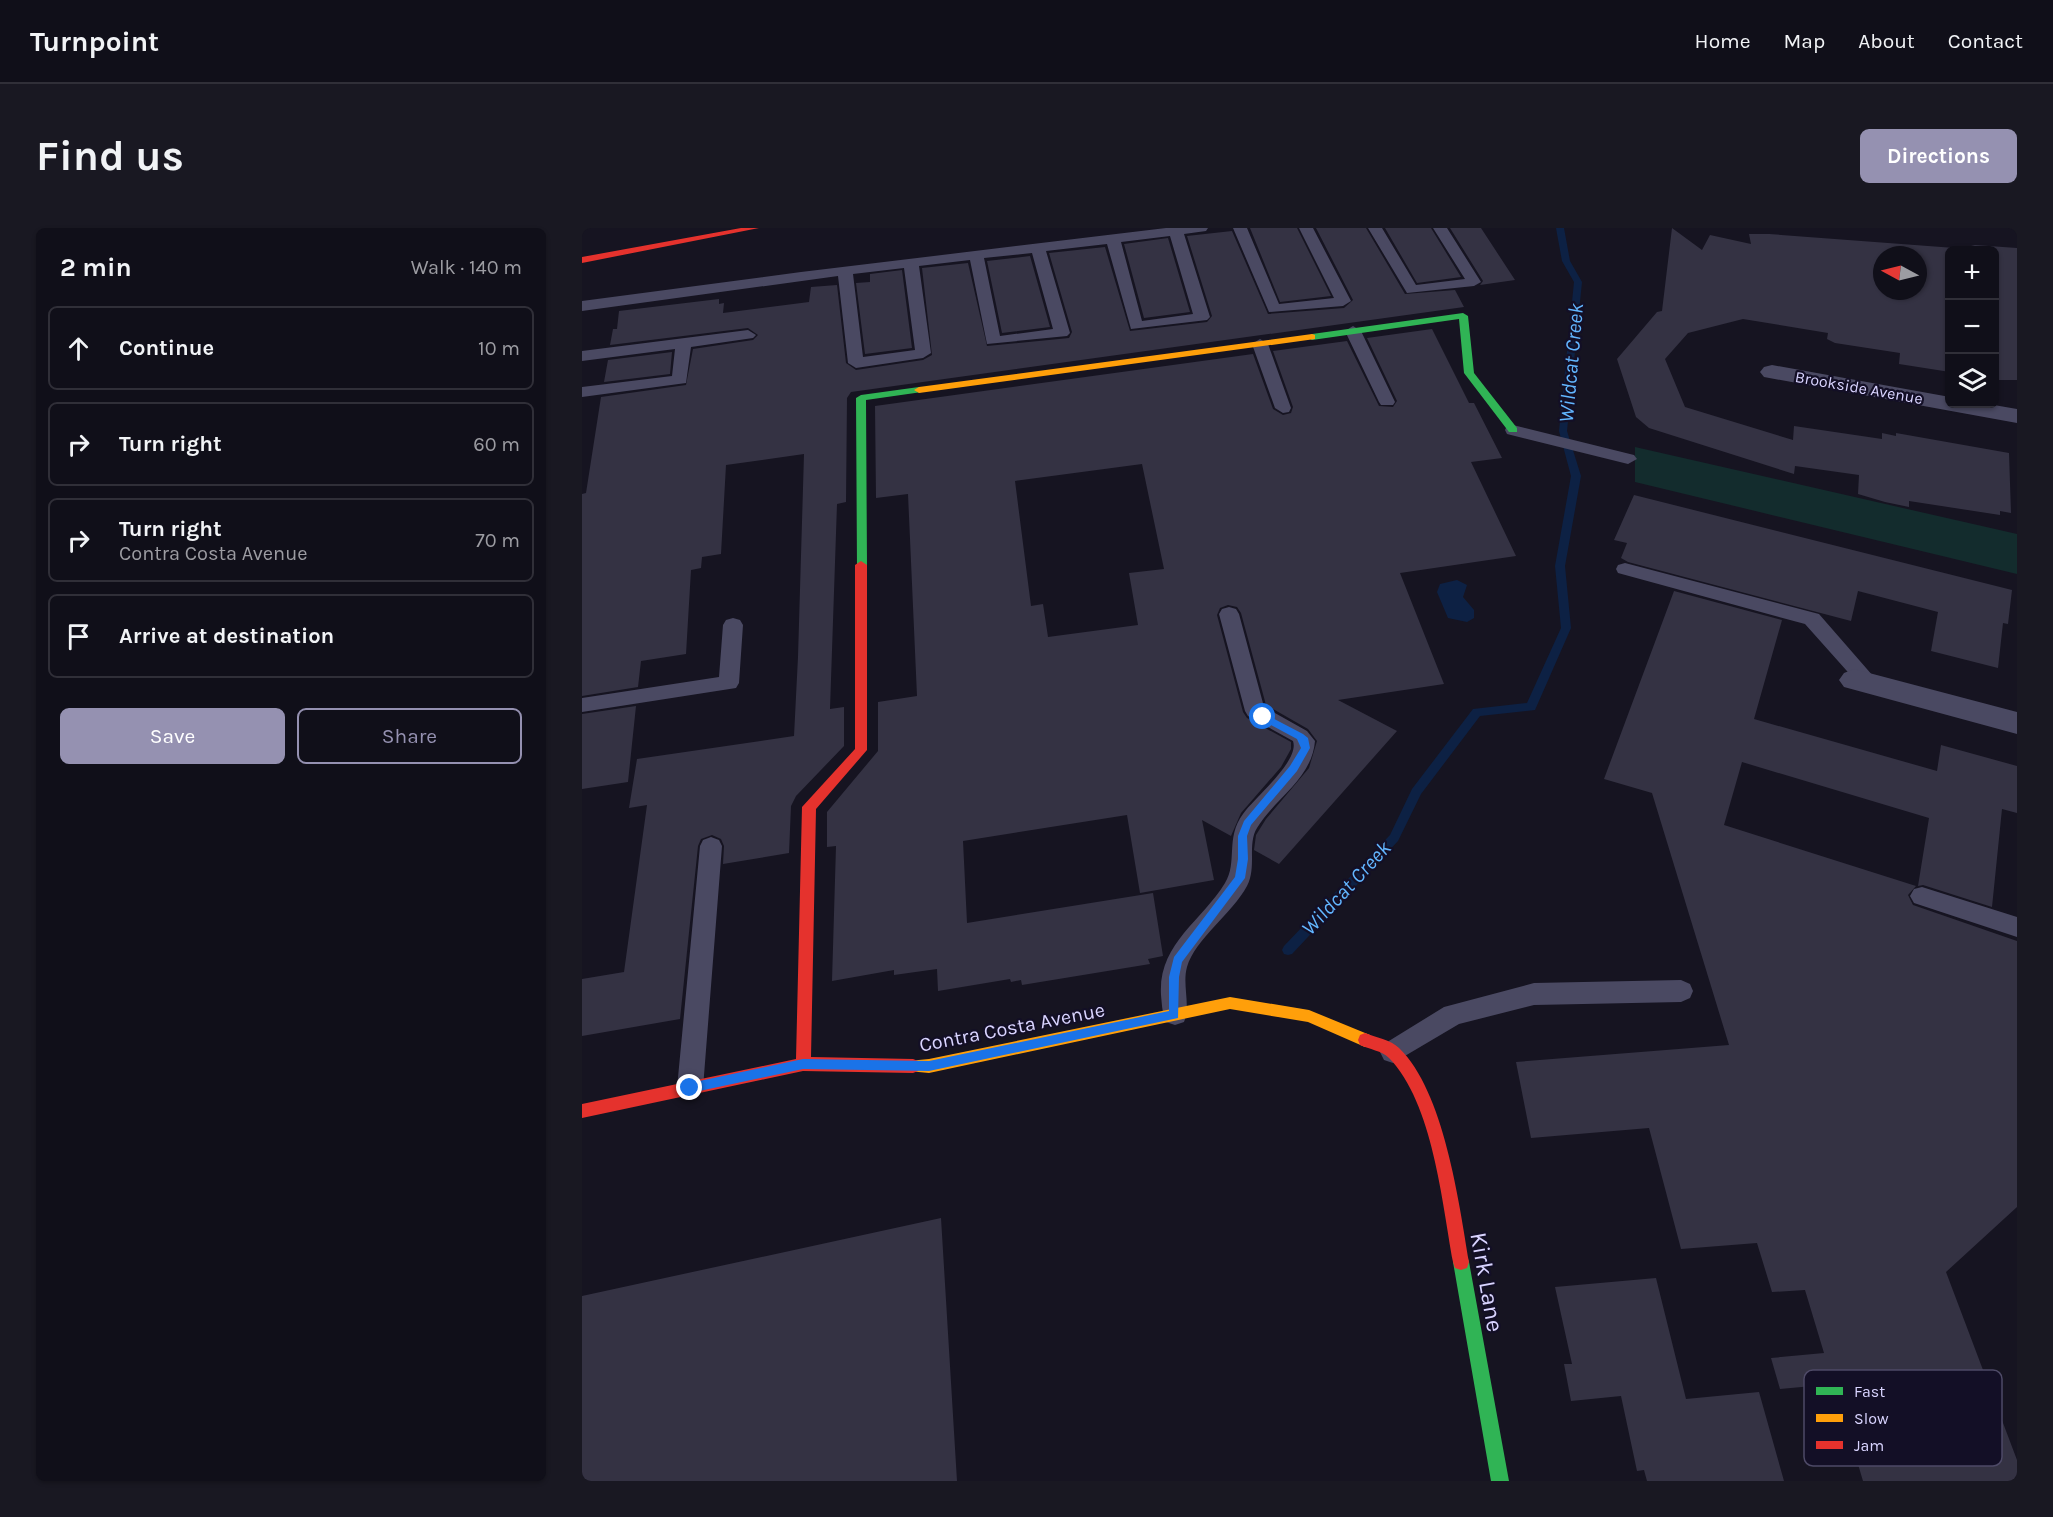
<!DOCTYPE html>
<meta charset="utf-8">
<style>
:root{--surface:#100f19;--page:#191822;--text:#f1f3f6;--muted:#9c9ca2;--line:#302f38;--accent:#9591b1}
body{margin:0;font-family:Karla,sans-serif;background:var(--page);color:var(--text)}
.controls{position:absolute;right:18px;top:18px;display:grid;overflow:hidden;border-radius:9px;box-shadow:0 2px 4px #0004}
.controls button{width:54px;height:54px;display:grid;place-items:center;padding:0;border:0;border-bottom:2px solid var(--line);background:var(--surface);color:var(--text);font:30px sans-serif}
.compass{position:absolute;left:1291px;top:18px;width:54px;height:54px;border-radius:50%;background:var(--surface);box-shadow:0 2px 4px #0004;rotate:277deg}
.stop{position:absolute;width:18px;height:18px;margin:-14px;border:4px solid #1a73e8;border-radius:50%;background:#fff}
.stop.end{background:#1a73e8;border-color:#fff;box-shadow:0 2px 6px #0008}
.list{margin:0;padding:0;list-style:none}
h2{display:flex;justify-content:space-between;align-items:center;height:78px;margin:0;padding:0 24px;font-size:26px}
h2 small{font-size:20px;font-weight:400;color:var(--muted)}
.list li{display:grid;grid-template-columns:39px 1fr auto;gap:18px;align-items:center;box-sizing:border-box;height:84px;margin:0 12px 12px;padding:0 12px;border:2px solid var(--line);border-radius:9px}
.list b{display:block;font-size:22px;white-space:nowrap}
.list p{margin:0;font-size:20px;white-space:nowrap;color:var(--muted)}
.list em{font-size:20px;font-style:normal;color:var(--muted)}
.actions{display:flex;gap:12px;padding:18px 24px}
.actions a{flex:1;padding:14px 0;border:2px solid var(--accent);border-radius:9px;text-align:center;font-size:21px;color:var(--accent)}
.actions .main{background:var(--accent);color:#fff}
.icon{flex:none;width:33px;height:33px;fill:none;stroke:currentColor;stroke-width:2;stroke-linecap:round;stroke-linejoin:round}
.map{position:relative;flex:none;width:1435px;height:1253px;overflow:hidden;border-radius:9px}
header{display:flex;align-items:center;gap:36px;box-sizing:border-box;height:84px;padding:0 30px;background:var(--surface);border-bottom:2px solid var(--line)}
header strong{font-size:28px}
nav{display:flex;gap:33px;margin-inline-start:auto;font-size:21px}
.intro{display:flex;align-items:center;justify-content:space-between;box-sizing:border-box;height:144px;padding:0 36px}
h1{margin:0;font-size:42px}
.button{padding:15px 27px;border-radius:9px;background:var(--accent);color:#fff;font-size:21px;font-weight:700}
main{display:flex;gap:36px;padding:0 36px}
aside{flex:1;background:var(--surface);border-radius:9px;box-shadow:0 2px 4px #0004}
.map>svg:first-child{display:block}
.green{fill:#132c2d}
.water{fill:#0d2144}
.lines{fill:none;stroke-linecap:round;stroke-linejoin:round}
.stream{fill:#0d2144;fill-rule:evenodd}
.building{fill:#343243;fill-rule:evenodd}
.lane{fill:#4a4962;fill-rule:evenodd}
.street{fill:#4a4962;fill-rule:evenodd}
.fast{fill:#30b455;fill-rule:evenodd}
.slow{fill:#ff9f0a;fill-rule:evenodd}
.jam{fill:#e5322d;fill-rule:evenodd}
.route{fill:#1a73e8}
.labels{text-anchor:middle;stroke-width:4.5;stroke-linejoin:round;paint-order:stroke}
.far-street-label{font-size:16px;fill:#d9d4ff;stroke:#130f26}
.street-label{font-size:20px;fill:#d9d4ff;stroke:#130f26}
.water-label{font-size:21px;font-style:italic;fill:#62b6ff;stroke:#130f26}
.near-street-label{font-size:24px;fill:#d9d4ff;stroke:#130f26}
.key{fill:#130f26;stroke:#4e4a67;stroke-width:1.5}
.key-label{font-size:16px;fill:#d9d4ff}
</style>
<header>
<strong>Turnpoint</strong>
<nav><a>Home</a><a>Map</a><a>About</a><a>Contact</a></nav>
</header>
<div class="intro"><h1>Find us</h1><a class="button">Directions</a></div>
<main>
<aside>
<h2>2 min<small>Walk · 140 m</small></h2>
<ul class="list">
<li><svg class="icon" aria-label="ahead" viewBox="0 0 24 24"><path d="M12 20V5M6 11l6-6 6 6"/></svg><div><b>Continue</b></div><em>10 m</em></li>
<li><svg class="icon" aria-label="right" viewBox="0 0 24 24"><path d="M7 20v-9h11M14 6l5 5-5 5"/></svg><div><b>Turn right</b></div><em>60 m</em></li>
<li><svg class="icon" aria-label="right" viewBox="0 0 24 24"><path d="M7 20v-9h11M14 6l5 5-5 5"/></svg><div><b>Turn right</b><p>Contra Costa Avenue</p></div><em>70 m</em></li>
<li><svg class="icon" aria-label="arrive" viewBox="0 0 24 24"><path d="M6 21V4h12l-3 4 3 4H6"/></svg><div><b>Arrive at destination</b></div></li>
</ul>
<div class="actions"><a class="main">Save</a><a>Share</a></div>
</aside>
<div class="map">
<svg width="1435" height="1253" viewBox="0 0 1435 1253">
<rect width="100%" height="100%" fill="#161421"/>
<path class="green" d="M1053,219L1435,306V346L1053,254Z"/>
<path class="water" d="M875,352L885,357L881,369L892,382V390L885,394L866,390L855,364L858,356Z"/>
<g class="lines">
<path class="stream" d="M974,0H982L988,33L1000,54L985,203L999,248L983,338L989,400L953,482L898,488L839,566L816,613L710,726L706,727L702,726L700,722L702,718L808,607L830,561L891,481L945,475L979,400L973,338L989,248L977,203L992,54L980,33Z"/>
</g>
<path class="building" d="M668,0H715L749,68L698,74Z
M734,0H784L823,66L873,62L882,79L269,164L265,170L264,274L255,276L248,481L262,479V518L214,568L209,578L207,625L141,636L142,618L139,611L130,607L119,611L116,618L98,791L0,808V751L42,744L65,577L47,580L55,531L212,508L216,429L222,226L144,237L139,326L120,329L119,340L109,342L104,426L59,433L56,459L0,468V266L4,265L19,169L104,157L111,121L171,112L176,107L166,100L28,117L31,101H35L37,83L137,71V76L142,75L141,85L227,74L229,59L255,57L264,135L274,142L341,132L350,127L340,40L386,35L405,118L487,110L490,104L467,25L523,19L548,103L625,94L630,88L605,8L650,3L686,86L762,80L771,72Z
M803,0H849L879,49L835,55Z
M868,0H899L933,52L898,57L901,53Z
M1090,0L1120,22L1128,7L1169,16L1167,6H1187L1386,21L1385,19L1393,17L1435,20V152H1413V22H1368V144L1317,136L1318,125L1253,115L1245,111L1246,105L1161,91L1106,105L1083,131L1103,179L1211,212L1212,198L1300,211V205L1314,208V205L1427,225L1429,285L1418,283V287L1327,273V279L1303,274L1276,266L1277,247L1213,238L1212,246L1067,200L1054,189L1035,131L1075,84L1080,83ZM1300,27H1336V63H1300Z
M586,10L608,84L562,90L542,16Z
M448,28L468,99L420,105L405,33Z
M320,42L330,120L283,126L274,55L288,54V46Z
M850,101L887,175H892L920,230L889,234L934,328L818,345L862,456L756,472L815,503L697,636L672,622L674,607L684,591L727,540L735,513L726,501L684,477L659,385L655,379L646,377L638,380L635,387L661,484L665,490L709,514V521L699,539L659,585L649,608L620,592L632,652L558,665L545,587L381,613L385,695L571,665L581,728L566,731L568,736L440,757L439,752L429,754L428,751L356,763L355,741L312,747V742L250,753L254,618L245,619V584L296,523V474L335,468L326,266L294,270L293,178L671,126L691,181L701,187L709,185L711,179L691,123L765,113L797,178L811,179L815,173L785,110ZM560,236L582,341L547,345L556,397L466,409L461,376L449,378L433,253Z
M90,124L88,146L22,154L26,132Z
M1052,267L1430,362L1426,396L1421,395L1416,440L1349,423L1356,384L1276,363L1269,393L1046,334L1039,330L1045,315L1032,312Z
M1092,363L1200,392L1172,491L1355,543L1359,517L1435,538V585L1420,581L1410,679L1341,657L1336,658L1347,590L1160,534L1142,597L1334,658L1326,667L1331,677L1435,713V979L1364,1044L1435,1232V1253H1281L1252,1156L1198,1161L1189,1130L1242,1125L1223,1062L1190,1064L1175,1015L1099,1021L1067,900L949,910L934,834L1147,817L1070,565L1022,551Z
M54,478L46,554L0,561V486Z
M359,990L375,1253H0V1068Z
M1074,1050L1104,1171L1177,1164L1202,1253H1065L1062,1242L1055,1243L1039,1168L989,1173L982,1136H990L973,1059Z"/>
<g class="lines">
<path class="lane" d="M584,0H626L624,3L602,6L628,89L625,92L549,101L525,16L464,23L488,105L485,108L405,116L388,32L337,38L349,125L341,130L274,140L266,135L256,48L0,83V73L219,44ZM588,8L611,86L560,93L539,14ZM450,25L471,101L418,108L402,30ZM322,40L333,122L281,129L271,46Z
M651,0H665L697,76L752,70L717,0H731L769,73L761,78L687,84Z
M786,0H800L834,57L883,51L851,0H865L899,54L892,58L825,65Z
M771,98L779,103L813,174L811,177H799L797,174L763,103Z
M166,102L174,107L171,110L109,119L104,155L0,169V159L90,148L93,121L0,133V123Z
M678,111L686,116L709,180L707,184L701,185L693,180L670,116Z
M931,197L1052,227L1055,231L1046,236L925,206L923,202L925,198Z
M1043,335L1237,386L1298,456L1295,461L1288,463L1281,461L1223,396L1036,345L1034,341L1036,337Z
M647,379L654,381L657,386L682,479L725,503L733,513C730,551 693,570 675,600C665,616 675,639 665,658C650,686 613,711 605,739C600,757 609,777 602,794L593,797L584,794C580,785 580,777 579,767C576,716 619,694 643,655C656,634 643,610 661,586C672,570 718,533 711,513L666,488L663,483L637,386L640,381Z
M151,390L158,392L161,397L157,455L154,460L0,484V470L137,449L141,397L144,392Z
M129,609L137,612L140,618L121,860L117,868L108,872L99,868L95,860L118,618L121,612Z
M1340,659L1435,689V709L1332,675L1328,668L1332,661Z
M1099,752L1108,756L1111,763L1108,770L1099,774L952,777L877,796L811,835L802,832L798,824L802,816L862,779L952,755Z"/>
<path class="street" d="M1190,137L1368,169V176H1406L1435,181V195L1182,149L1178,144L1182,139Z
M1272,441L1435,484V506L1262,459L1257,452L1262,445Z"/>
<path class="fast" d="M881,85L886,88L892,145L935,200V204H927L882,145L877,91L730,112L725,109L730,106Z
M337,159L340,160V164L284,172L285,337L279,341L275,340L274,170L279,167Z
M879,1026L885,1028L887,1034L927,1253H909L871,1034L873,1028Z"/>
<path class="slow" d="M730,106L733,107V111L337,165L332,162L337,159Z
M648,769L727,782L788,807L790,812L788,817L783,819L726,794L648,781L347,845L326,843L323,838L326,833L347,831Z"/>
<path class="jam" d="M159,0H177L0,35V29Z
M279,333L285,337V522L234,581L229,829L331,831L336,833L339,838L336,843L331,845L221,843L0,890V876L214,831L220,579L273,521V337Z
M783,805C793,809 809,812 817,820C862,863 877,974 887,1034L885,1040L879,1042L873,1040L871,1034C860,974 851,875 807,830C800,823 787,821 778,817L776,812L778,807Z"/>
</g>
<path class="route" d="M681,485L721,506L726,510L728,520L715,543L669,597L665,608L666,631L663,650L600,734L597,749L596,790L347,843L221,841L108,865L104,864L103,860L108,855L221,831L347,833L587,783V749L592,729L653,649L656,631V608L662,593L708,538L719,520L715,511L678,491V486Z"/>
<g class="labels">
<g class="far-street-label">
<text transform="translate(1277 159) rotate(10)" y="6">Brookside Avenue</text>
</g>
<g class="street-label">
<text transform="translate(430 799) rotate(-11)" y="7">Contra Costa Avenue</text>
</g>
<g class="water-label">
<text transform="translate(989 135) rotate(-85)" y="7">Wildcat Creek</text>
<text transform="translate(764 660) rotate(-47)" y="7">Wildcat Creek</text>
</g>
<g class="near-street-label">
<text transform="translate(905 1054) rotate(80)" y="8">Kirk Lane</text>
</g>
</g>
<rect x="1222" y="1142" width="198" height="96" rx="9" class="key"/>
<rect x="1234" y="1159" width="27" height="8" fill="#30b455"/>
<rect x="1234" y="1186" width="27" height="8" fill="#ff9f0a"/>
<rect x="1234" y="1213" width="27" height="8" fill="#e5322d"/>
<g class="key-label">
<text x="1272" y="1169">Fast</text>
<text x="1272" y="1196">Slow</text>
<text x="1272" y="1223">Jam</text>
</g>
</svg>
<div class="controls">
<button>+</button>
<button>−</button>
<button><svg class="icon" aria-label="layers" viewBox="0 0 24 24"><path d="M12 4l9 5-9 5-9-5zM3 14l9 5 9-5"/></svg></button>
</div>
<svg class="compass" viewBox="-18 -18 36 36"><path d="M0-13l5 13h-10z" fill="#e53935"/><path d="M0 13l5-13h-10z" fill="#9c9ca2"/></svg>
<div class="stop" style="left:681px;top:489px"></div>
<div class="stop end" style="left:108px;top:860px"></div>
</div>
</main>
